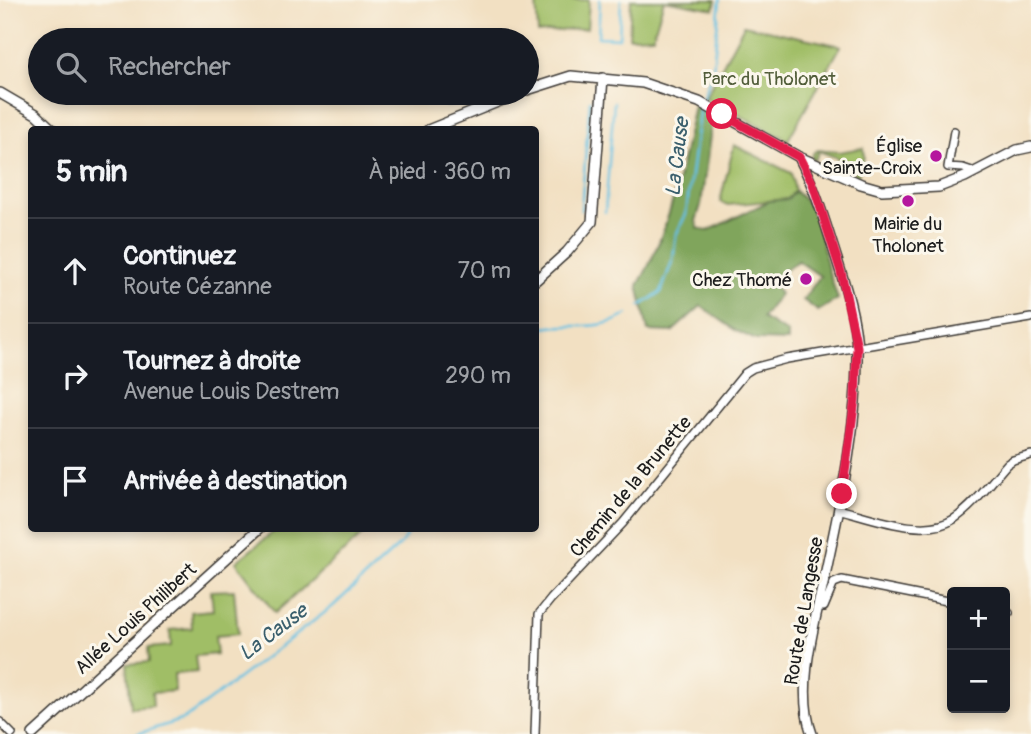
<!DOCTYPE html>
<html lang="fr">
<meta charset="utf-8">
<style>
:root{--surface:#171b24;--page:#242831;--text:#f1f3f6;--muted:#9ea1a6;--line:#363941}
body{margin:0;font-family:Pangolin,sans-serif;background:var(--page);color:var(--text)}
.controls{position:absolute;right:21px;bottom:21px;display:grid;overflow:hidden;border-radius:7px;box-shadow:0 4px 10px #0003}
.controls button{width:63px;height:63px;display:grid;place-items:center;padding:0;border:0;border-bottom:2px solid var(--line);background:var(--surface);color:var(--text);font:35px sans-serif}
.stop{position:absolute;width:21px;height:21px;margin:-16px;border:5px solid #e11d48;border-radius:50%;background:#fff}
.stop.end{background:#e11d48;border-color:#fff;box-shadow:0 2px 7px #0008}
.list{margin:0;padding:0;list-style:none}
h2{display:flex;justify-content:space-between;align-items:center;height:91px;margin:0;padding:0 28px;font-size:30px}
h2 small{font-size:23px;font-weight:400;color:var(--muted)}
.list li{display:grid;grid-template-columns:46px 1fr auto;gap:21px;align-items:center;box-sizing:border-box;height:105px;padding:0 28px;border-top:2px solid var(--line)}
.list b{display:block;font-size:26px;white-space:nowrap}
.list p{margin:0;font-size:23px;white-space:nowrap;color:var(--muted)}
.list em{font-size:23px;font-style:normal;color:var(--muted)}
.icon{flex:none;width:38px;height:38px;fill:none;stroke:currentColor;stroke-width:2;stroke-linecap:round;stroke-linejoin:round}
.map{position:relative;flex:none;width:1031px;height:734px;overflow:hidden}
.search{position:absolute;background:var(--surface);box-shadow:0 4px 10px #0003;left:28px;top:28px;width:511px;height:77px;display:flex;align-items:center;gap:18px;box-sizing:border-box;padding:0 24px;border-radius:38px;color:var(--muted);font-size:26px}
.panel{position:absolute;background:var(--surface);box-shadow:0 4px 10px #0003;left:28px;top:126px;width:511px;height:406px;border-radius:7px}
.map>svg:first-child{display:block}
.green{fill:#a0be66;stroke:#5e6d41;stroke-width:2}
.forest{fill:#80a55b;stroke:#4e603c;stroke-width:2}
.water{fill:#65c1e3;stroke:#406e80;stroke-width:2}
.lines{fill:none;stroke-linecap:round;stroke-linejoin:round}
.stream{stroke:#65c1e3;stroke-width:2.5}
.minor-casing{stroke:#3c3935;stroke-width:10}
.tertiary-casing{stroke:#3c3935;stroke-width:12}
.minor{stroke:#fff;stroke-width:7}
.tertiary{stroke:#fff;stroke-width:9}
.route{stroke:#e11d48;stroke-width:9}
.poi-dot{fill:#b5179e;stroke:#fbf7ec;stroke-width:2.5}
.labels{text-anchor:middle;stroke-width:6;stroke-linejoin:round;paint-order:stroke}
.park-label{font-size:19px;fill:#515d3a;stroke:#fbf7ec}
.poi-label{font-size:19px;fill:#1c1c1c;stroke:#fbf7ec;text-anchor:end}
.street-label{font-size:19px;fill:#1c1c1c;stroke:#fbf7ec}
.water-label{font-size:21px;font-style:italic;fill:#395e6c;stroke:#fbf7ec}
</style>
<div class="map">
<svg width="1031" height="734" viewBox="0 0 1031 734">
<rect width="100%" height="100%" fill="#fbf7ec"/>
<filter id="ink" filterUnits="userSpaceOnUse"><feTurbulence type="fractalNoise" baseFrequency=".0143" numOctaves="2"/><feDisplacementMap in="SourceGraphic" scale="14" xChannelSelector="R" yChannelSelector="G"/><feConvolveMatrix kernelMatrix="1 2 1 2 8 2 1 2 1" color-interpolation-filters="sRGB"/></filter>
<filter id="wash" filterUnits="userSpaceOnUse"><feTurbulence type="fractalNoise" baseFrequency=".00686" numOctaves="4" result="noise"/><feDisplacementMap in="SourceGraphic" scale="28" xChannelSelector="R" yChannelSelector="G"/><feGaussianBlur stdDeviation="1.57" result="paint"/><feColorMatrix in="noise" values="0 0 0 0 0 0 0 0 0 0 0 0 0 0 0 0 0 1.4 0 .05"/><feComposite in="paint" operator="in"/></filter>
<g filter="url(#wash)">
<rect width="100%" height="100%" fill="#f2e0c2"/>
<path class="green" d="M536,0H589L587,28L538,33Z
M631,0H716L714,9L664,0L653,36L629,37Z
M744,25L841,46L788,140L705,98Z
M734,145L791,173L795,191L788,199L728,205L720,202Z
M863,148L864,157L857,178L852,177L856,169L854,164L819,151L815,160L811,158L814,152L818,150L839,152Z
M363,529L366,532L275,613L236,562L277,529Z
M234,590L238,634L215,636L217,654L195,656L197,672L174,674L175,691L152,693L153,706L131,708L127,664L149,662L148,648L171,646L170,630L192,628L191,612L213,610L211,591Z"/>
<path class="forest" d="M694,105L713,113L701,205L696,221L698,228L708,231L769,201L788,199L795,191L814,209L828,269L838,299L818,311L803,300L820,276L798,261L770,280L780,294L762,318L788,333V341L756,340L736,331L701,306L672,332L648,331L638,285C671,231 681,166 694,105Z"/>
<path class="water" d="M445,93H477C472,103 456,106 445,106L441,102Z"/>
<g class="lines">
<path class="stream" d="M600,0L598,37L619,38L621,0
M702,100L713,69L720,0
M581,210L590,100
M605,212L614,102
M640,306L661,292L673,259L676,235L686,214L700,106
M536,330C566,320 595,335 628,314
M137,734L184,719L197,710L332,607L401,544L407,534V528"/>
</g>
</g>
<g filter="url(#ink)">
<g class="lines">
<defs>
<path id="minor" d="M954,131L948,167L963,168L975,172
M838,509C871,517 924,539 954,519C974,506 991,482 1007,464L1013,460L1031,455
M819,607H824L834,583L842,580L952,602
M1005,612L1009,613
M0,722L12,734
M535,734L539,614L551,599L623,523L745,373L753,368L787,359L1031,318"/>
<path id="tertiary" d="M527,90L571,76L643,83L699,102L799,157L861,184L882,190L939,187L965,177L1017,150L1031,147
M0,93L36,114L53,130
M428,130L520,93
M799,157C814,186 823,216 833,247C843,279 856,316 857,350C858,422 842,496 827,566C817,615 794,686 812,734
M536,280L567,252L592,222L603,78
M33,734L260,528"/>
</defs>
<use href="#minor" class="minor-casing"/>
<use href="#tertiary" class="tertiary-casing"/>
<use href="#minor" class="minor"/>
<use href="#tertiary" class="tertiary"/>
</g>
</g>
<g class="lines" filter="url(#ink)">
<path class="route" d="M722,114L799,157L813,184L841,272L857,347L855,399L842,494"/>
</g>
<g class="poi-dot">
<circle cx="936" cy="156" r="7"/>
<circle cx="908" cy="201" r="7"/>
<circle cx="806" cy="279" r="7"/>
</g>
<g class="labels">
<g class="park-label">
<text x="769" y="85">Parc du Tholonet</text>
</g>
<g class="poi-label">
<text x="922" y="152">Église<tspan x="922" dy="22">Sainte-Croix</tspan></text>
<text x="908" y="230" text-anchor="middle">Mairie du<tspan x="908" dy="22">Tholonet</tspan></text>
<text x="792" y="286">Chez Thomé</text>
</g>
<g class="street-label">
<text transform="translate(630 486) rotate(-50)" y="7">Chemin de la Brunette</text>
<text transform="translate(803 611) rotate(-80)" y="7">Route de Langesse</text>
<text transform="translate(135 618) rotate(-42)" y="7">Allée Louis Philibert</text>
</g>
<g class="water-label">
<text transform="translate(677 157) rotate(-83)" y="7">La Cause</text>
<text transform="translate(273 632) rotate(-37)" y="7">La Cause</text>
</g>
</g>
</svg>
<div class="controls">
<button>+</button>
<button>−</button>
</div>
<div class="stop" style="left:722px;top:114px"></div>
<div class="stop end" style="left:842px;top:494px"></div>
<div class="search"><svg class="icon" aria-label="search" viewBox="0 0 24 24"><circle cx="10" cy="10" r="6"/><path d="M15 15l6 6"/></svg>Rechercher</div>
<section class="panel">
<h2>5 min<small>À pied · 360 m</small></h2>
<ul class="list">
<li><svg class="icon" aria-label="ahead" viewBox="0 0 24 24"><path d="M12 20V5M6 11l6-6 6 6"/></svg><div><b>Continuez</b><p>Route Cézanne</p></div><em>70 m</em></li>
<li><svg class="icon" aria-label="right" viewBox="0 0 24 24"><path d="M7 20v-9h11M14 6l5 5-5 5"/></svg><div><b>Tournez à droite</b><p>Avenue Louis Destrem</p></div><em>290 m</em></li>
<li><svg class="icon" aria-label="arrive" viewBox="0 0 24 24"><path d="M6 21V4h12l-3 4 3 4H6"/></svg><div><b>Arrivée à destination</b></div></li>
</ul>
</section>
</div>
